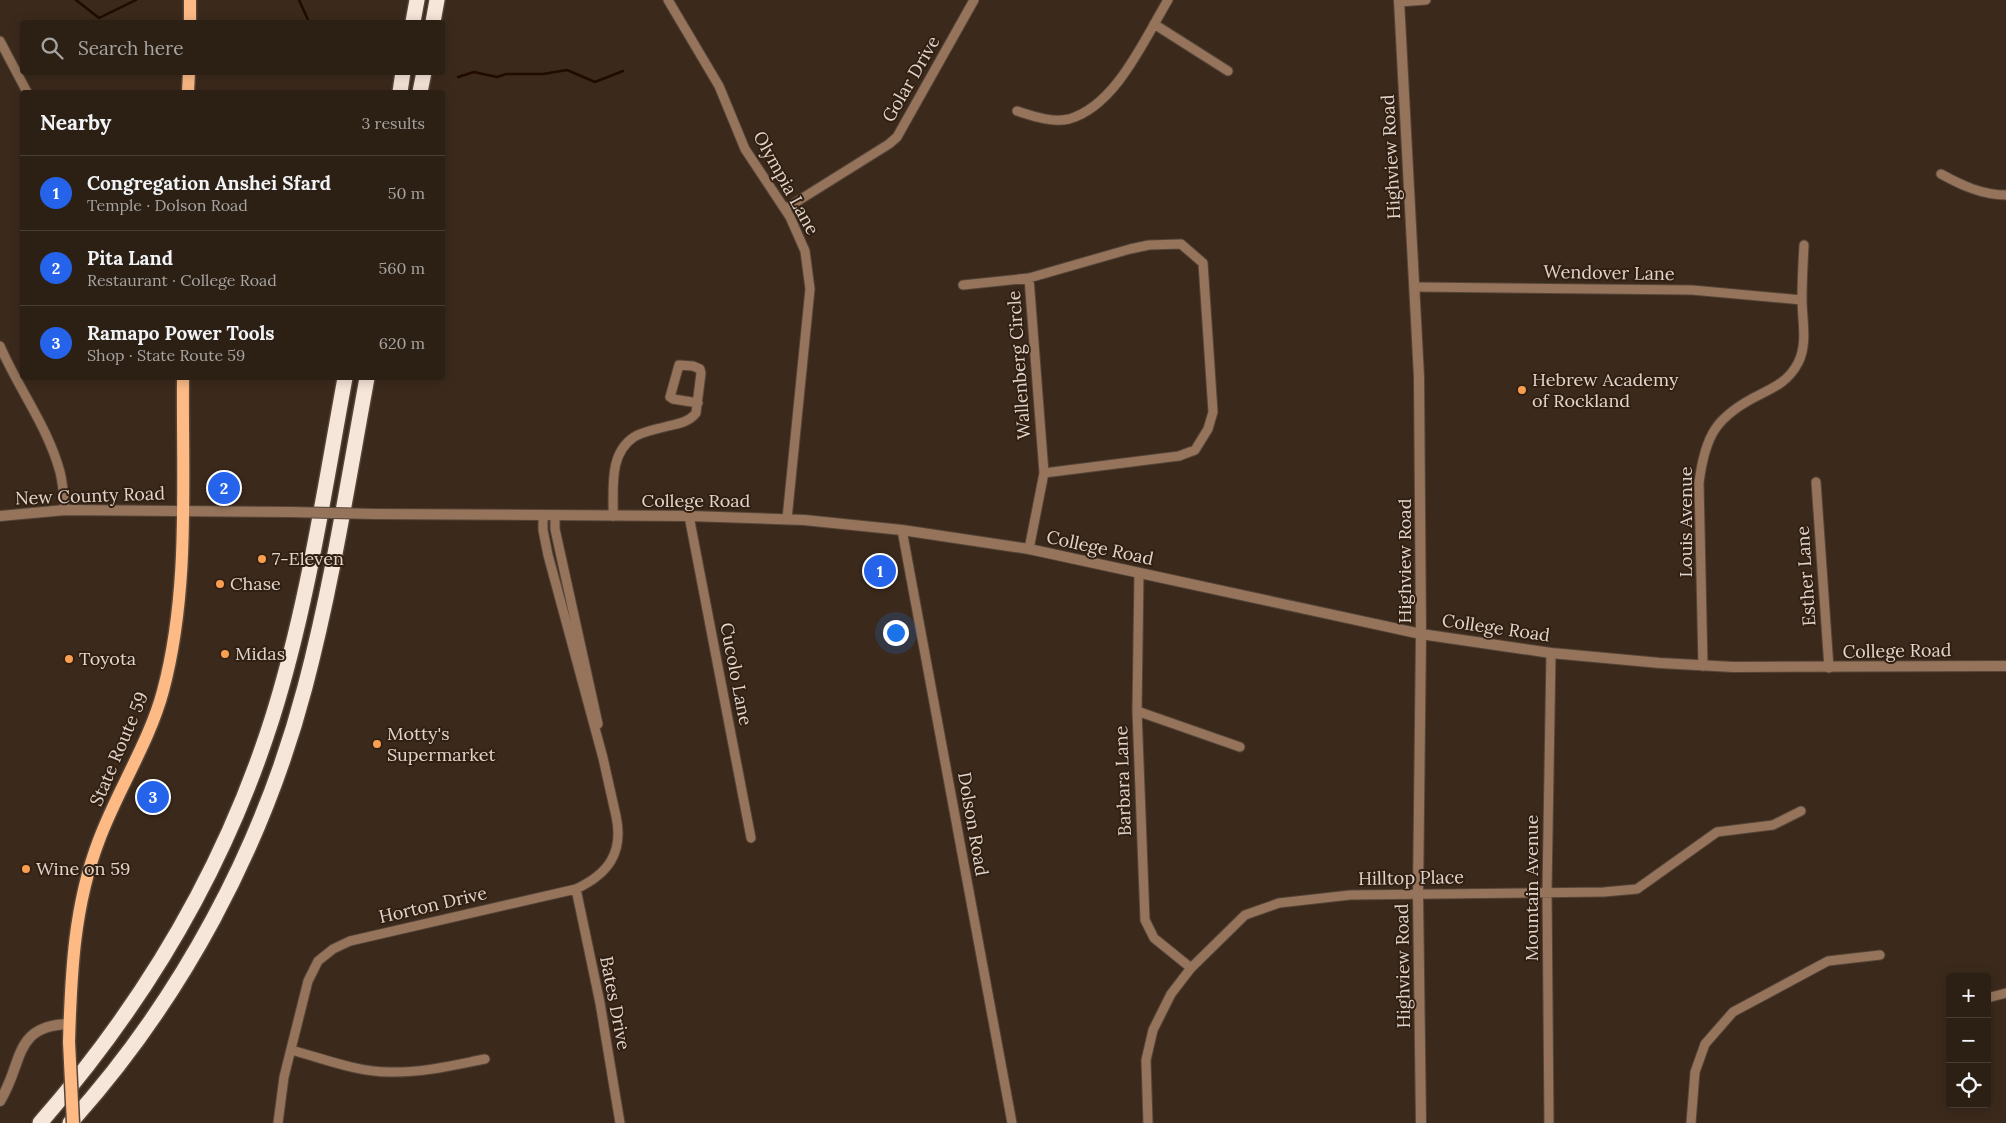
<!DOCTYPE html>
<meta charset="utf-8">
<style>
:root{--surface:#2c2015;--page:#34281e;--text:#f1f3f6;--muted:#a6a3a0;--line:#483e34;--accent:#2563eb}
body{margin:0;font-family:Lora,serif;background:var(--page);color:var(--text)}
.controls{position:absolute;right:15px;bottom:15px;display:grid;overflow:hidden;border-radius:5px;box-shadow:0 2px 12px #0003}
.controls button{width:45px;height:45px;display:grid;place-items:center;padding:0;border:0;border-bottom:1px solid var(--line);background:var(--surface);color:var(--text);font:25px sans-serif}
.you{position:absolute;left:895px;top:632px;width:18px;height:18px;margin:-12px;border:4px solid #fff;border-radius:50%;background:#1a73e8;box-shadow:0 0 0 8px #1a73e833}
.badge{display:grid;place-items:center;width:32px;height:32px;border-radius:50%;background:var(--accent);color:#fff;font-size:16px;font-weight:700}
.pin{position:absolute;translate:-50% -50%;border:2px solid #fff;box-shadow:0 1px 5px #0006}
.list{margin:0;padding:0;list-style:none}
h2{display:flex;justify-content:space-between;align-items:center;height:65px;margin:0;padding:0 20px;font-size:21px}
h2 small{font-size:16px;font-weight:400;color:var(--muted)}
.list li{display:grid;grid-template-columns:32px 1fr auto;gap:15px;align-items:center;box-sizing:border-box;height:75px;padding:0 20px;border-top:1px solid var(--line)}
.list b{display:block;font-size:19px;white-space:nowrap}
.list p{margin:0;font-size:16px;white-space:nowrap;color:var(--muted)}
.list em{font-size:16px;font-style:normal;color:var(--muted)}
.icon{flex:none;width:28px;height:28px;fill:none;stroke:currentColor;stroke-width:2;stroke-linecap:round;stroke-linejoin:round}
.map{position:relative;flex:none;width:2006px;height:1123px;overflow:hidden}
.search{position:absolute;background:var(--surface);box-shadow:0 2px 12px #0003;left:20px;top:20px;width:425px;height:55px;display:flex;align-items:center;gap:12px;box-sizing:border-box;padding:0 18px;border-radius:5px;color:var(--muted);font-size:19px}
.panel{position:absolute;background:var(--surface);box-shadow:0 2px 12px #0003;left:20px;top:90px;width:425px;height:290px;border-radius:5px}
.map>svg:first-child{display:block}
.lines{fill:none;stroke-linecap:round;stroke-linejoin:round}
.stream{stroke:#210b00;stroke-width:2.5}
.minor-casing{stroke:#554538;stroke-width:11}
.tertiary-casing{stroke:#554538;stroke-width:12}
.primary-casing{stroke:#554538;stroke-width:15}
.motorway-casing{stroke:#554538;stroke-width:18}
.minor{stroke:#95745b;stroke-width:9}
.tertiary{stroke:#95745b;stroke-width:10}
.primary{stroke:#fdba85;stroke-width:12}
.motorway{stroke:#f6e5d9;stroke-width:15}
.tertiary-bridge-casing{stroke:#554538;stroke-width:12;stroke-linecap:butt}
.primary-bridge-casing{stroke:#554538;stroke-width:15;stroke-linecap:butt}
.tertiary-bridge{stroke:#95745b;stroke-width:10}
.primary-bridge{stroke:#fdba85;stroke-width:12}
.poi-dot{fill:#fa9f4f;stroke:#312012;stroke-width:2}
.labels{text-anchor:middle;stroke-width:4;stroke-linejoin:round;paint-order:stroke}
.street-label{font-size:18px;fill:#e0d4cc;stroke:#312012}
.poi-label{font-size:18px;fill:#e0d4cc;stroke:#312012;text-anchor:start}
</style>
<div class="map">
<svg width="2006" height="1123" viewBox="0 0 2006 1123">
<rect width="100%" height="100%" fill="#3b2a1c"/>
<g class="lines">
<path class="stream" d="M76,0L99,18L136,0
M299,0L309,22
M458,77L474,72L497,77L506,74H543L567,70L595,82L623,71"/>
<defs>
<path id="minor" d="M668,0L719,86L745,149L790,217L805,251L810,289L787,519
M1399,2L1426,0
M1154,24L1228,71
M0,41L27,92
M1017,111C1033,116 1052,123 1069,119C1116,106 1145,38 1168,0
M1941,174C1961,185 1982,195 2006,195
M785,209L889,144L897,137L974,0
M1029,278L1044,473L1029,549
M963,285L1029,278L1130,249L1149,245L1181,244L1203,263L1213,412L1208,429L1195,450L1179,456L1044,473
M1415,287L1692,290L1802,300
M0,346C18,388 48,427 60,472C63,484 64,497 65,510
M1816,482L1829,668
M555,516V529L598,724
M613,516C614,490 608,454 634,437C644,431 658,429 668,426C678,424 689,422 696,413L701,373L700,369L693,366L679,365L670,397L673,399L698,403
M689,516L751,838
M902,530L1012,1123
M1139,573L1137,711L1145,920L1154,938L1191,968
M1703,666L1699,483C1705,435 1716,416 1761,394C1777,386 1789,380 1798,363C1808,344 1802,320 1802,299C1802,281 1803,263 1804,245
M1137,711L1240,747
M576,889L600,1003L620,1123
M1987,998L2006,993
M291,1050C322,1058 356,1072 389,1072C422,1073 454,1065 485,1059
M278,1123L284,1077L308,981L318,961L333,949L350,941L576,889C608,874 624,853 616,816L603,758L548,555L543,530V516
M1148,1123L1146,1060L1153,1030L1171,994L1191,968L1245,915L1279,903L1350,895L1604,892L1637,889L1717,832L1773,825L1801,811
M1549,1123L1547,891L1551,653
M1691,1123L1695,1072L1705,1044L1733,1012L1828,961L1880,955"/>
<path id="tertiary" d="M1399,0L1419,377L1421,634L1418,895L1421,1123
M374,514L689,516L804,520L902,530L1029,549L1421,634L1551,653L1660,663L1733,667L2006,666
M0,516L65,510L291,512
M0,1101C24,1063 12,1025 70,1024"/>
<path id="primary" d="M190,22V0
M188,92L189,72
M69,1042C71,973 74,905 99,840C118,789 149,743 163,691C190,590 182,481 183,378"/>
<path id="motorway" d="M413,22L417,0
M433,22L437,0
M400,92L403,72
M420,92L424,72
M40,1123C144,1004 224,870 272,719C307,608 324,492 345,378
M70,1123C181,1000 263,847 305,687C332,585 348,481 367,378"/>
</defs>
<use href="#minor" class="minor-casing"/>
<use href="#tertiary" class="tertiary-casing"/>
<use href="#primary" class="primary-casing"/>
<use href="#motorway" class="motorway-casing"/>
<use href="#minor" class="minor"/>
<use href="#tertiary" class="tertiary"/>
<use href="#primary" class="primary"/>
<use href="#motorway" class="motorway"/>
<defs>
<path id="tertiary-bridge" d="M291,512L374,514"/>
<path id="primary-bridge" d="M69,1042L73,1123"/>
</defs>
<use href="#tertiary-bridge" class="tertiary-bridge-casing"/>
<use href="#primary-bridge" class="primary-bridge-casing"/>
<use href="#tertiary-bridge" class="tertiary-bridge"/>
<use href="#primary-bridge" class="primary-bridge"/>
</g>
<g class="poi-dot">
<circle cx="1522" cy="390" r="5"/>
<circle cx="262" cy="559" r="5"/>
<circle cx="220" cy="584" r="5"/>
<circle cx="225" cy="654" r="5"/>
<circle cx="69" cy="659" r="5"/>
<circle cx="377" cy="744" r="5"/>
<circle cx="26" cy="869" r="5"/>
</g>
<g class="labels">
<g class="street-label">
<text transform="translate(911 79) rotate(-60)" y="6">Golar Drive</text>
<text transform="translate(1391 157) rotate(-93)" y="6">Highview Road</text>
<text transform="translate(786 183) rotate(61)" y="6">Olympia Lane</text>
<text transform="translate(1609 273) rotate(1)" y="6">Wendover Lane</text>
<text transform="translate(1019 365) rotate(-94)" y="6">Wallenberg Circle</text>
<text transform="translate(90 496) rotate(-2)" y="6">New County Road</text>
<text x="696" y="507">College Road</text>
<text transform="translate(1686 522) rotate(-90)" y="6">Louis Avenue</text>
<text transform="translate(1100 548) rotate(12)" y="6">College Road</text>
<text transform="translate(1405 561) rotate(-90)" y="6">Highview Road</text>
<text transform="translate(1806 576) rotate(-94)" y="6">Esther Lane</text>
<text transform="translate(1496 628) rotate(8)" y="6">College Road</text>
<text transform="translate(1897 651) rotate(-1)" y="6">College Road</text>
<text transform="translate(736 674) rotate(79)" y="6">Cucolo Lane</text>
<text transform="translate(119 749) rotate(-67)" y="6">State Route 59</text>
<text transform="translate(1123 781) rotate(-92)" y="6">Barbara Lane</text>
<text transform="translate(973 824) rotate(80)" y="6">Dolson Road</text>
<text transform="translate(1411 878) rotate(-1)" y="6">Hilltop Place</text>
<text transform="translate(1532 888) rotate(-90)" y="6">Mountain Avenue</text>
<text transform="translate(433 905) rotate(-13)" y="6">Horton Drive</text>
<text transform="translate(1403 966) rotate(-91)" y="6">Highview Road</text>
<text transform="translate(615 1003) rotate(79)" y="6">Bates Drive</text>
</g>
<g class="poi-label">
<text x="1532" y="386">Hebrew Academy<tspan x="1532" dy="21">of Rockland</tspan></text>
<text x="272" y="565">7-Eleven</text>
<text x="230" y="590">Chase</text>
<text x="235" y="660">Midas</text>
<text x="79" y="665">Toyota</text>
<text x="387" y="740">Motty's<tspan x="387" dy="21">Supermarket</tspan></text>
<text x="36" y="875">Wine on 59</text>
</g>
</g>
</svg>
<div class="controls">
<button>+</button>
<button>−</button>
<button><svg class="icon" aria-label="locate" viewBox="0 0 24 24"><circle cx="12" cy="12" r="6"/><path d="M12 2v4M12 18v4M2 12h4M18 12h4"/></svg></button>
</div>
<div class="you"></div>
<div class="pin badge" style="left:880px;top:571px">1</div>
<div class="pin badge" style="left:224px;top:488px">2</div>
<div class="pin badge" style="left:153px;top:797px">3</div>
<div class="search"><svg class="icon" aria-label="search" viewBox="0 0 24 24"><circle cx="10" cy="10" r="6"/><path d="M15 15l6 6"/></svg>Search here</div>
<section class="panel">
<h2>Nearby<small>3 results</small></h2>
<ul class="list">
<li><span class="badge">1</span><div><b>Congregation Anshei Sfard</b><p>Temple · Dolson Road</p></div><em>50 m</em></li>
<li><span class="badge">2</span><div><b>Pita Land</b><p>Restaurant · College Road</p></div><em>560 m</em></li>
<li><span class="badge">3</span><div><b>Ramapo Power Tools</b><p>Shop · State Route 59</p></div><em>620 m</em></li>
</ul>
</section>
</div>
